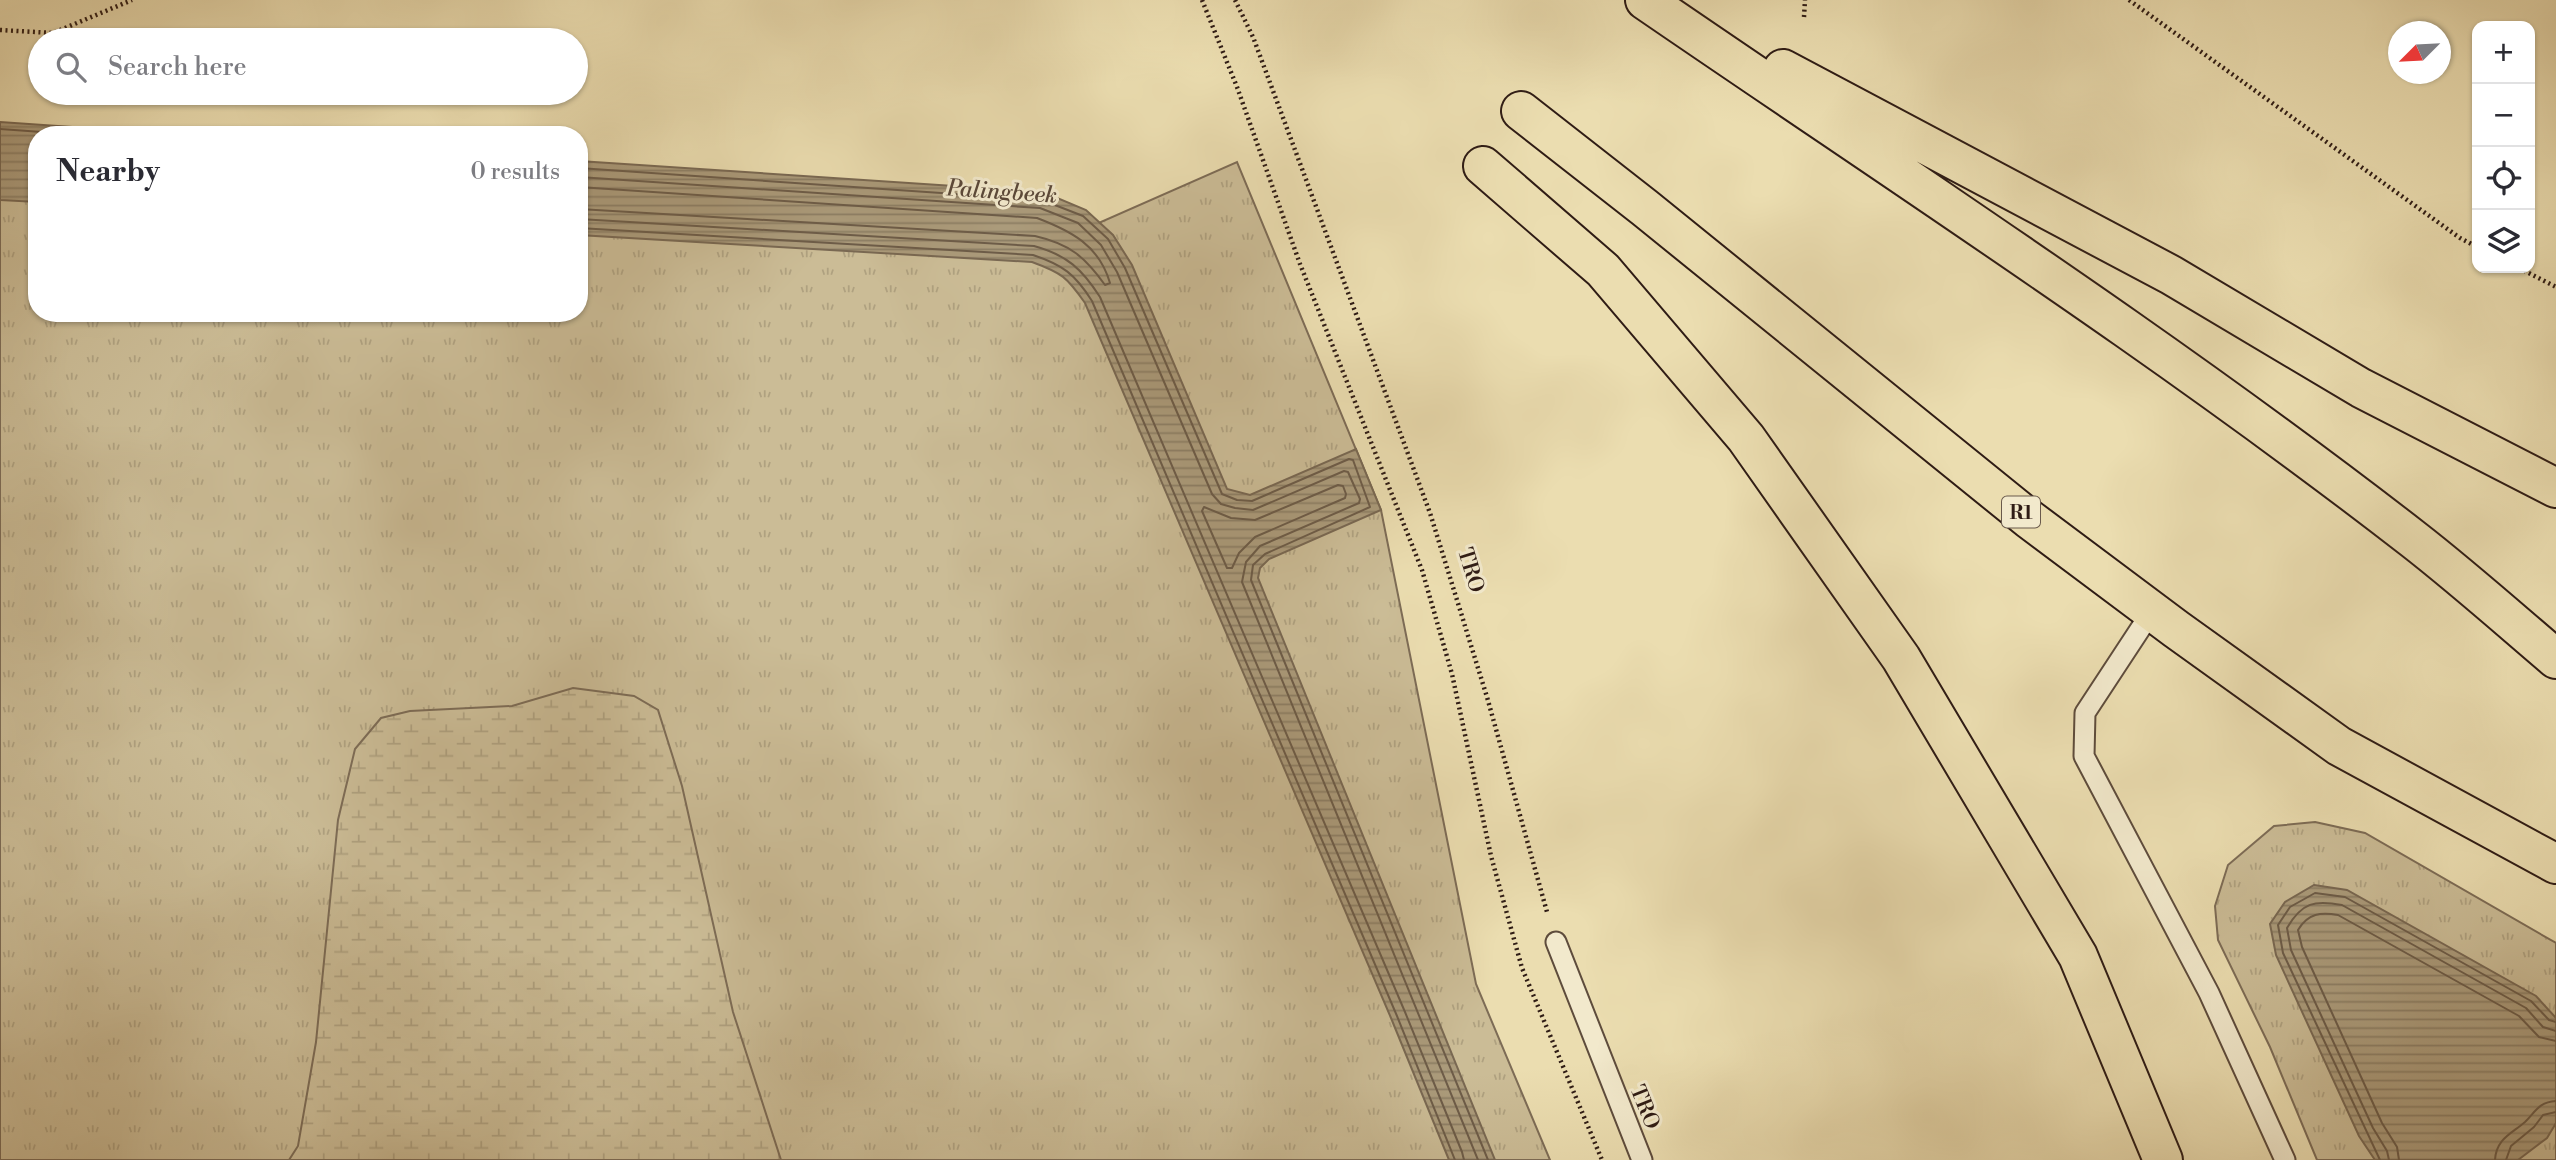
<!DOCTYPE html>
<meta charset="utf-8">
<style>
:root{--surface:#fff;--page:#f2f2f3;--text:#2b2b33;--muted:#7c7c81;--line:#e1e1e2}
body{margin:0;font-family:"Libre Bodoni",serif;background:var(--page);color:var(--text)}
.controls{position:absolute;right:21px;top:21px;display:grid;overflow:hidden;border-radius:14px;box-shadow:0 2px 5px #0004}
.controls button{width:63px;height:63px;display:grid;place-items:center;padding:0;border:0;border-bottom:2px solid var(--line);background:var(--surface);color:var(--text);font:35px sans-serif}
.compass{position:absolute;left:2388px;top:21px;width:63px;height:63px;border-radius:50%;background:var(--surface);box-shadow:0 2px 5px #0004;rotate:246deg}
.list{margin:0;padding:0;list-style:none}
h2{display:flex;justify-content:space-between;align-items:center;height:91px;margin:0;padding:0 28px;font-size:30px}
h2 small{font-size:23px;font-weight:400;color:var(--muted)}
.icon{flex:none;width:38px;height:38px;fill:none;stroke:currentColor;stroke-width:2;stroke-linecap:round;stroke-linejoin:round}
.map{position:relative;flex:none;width:2556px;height:1160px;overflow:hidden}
.search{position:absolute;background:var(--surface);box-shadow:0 2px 5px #0004;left:28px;top:28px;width:560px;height:77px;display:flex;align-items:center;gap:18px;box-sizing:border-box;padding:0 24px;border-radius:38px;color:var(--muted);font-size:26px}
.panel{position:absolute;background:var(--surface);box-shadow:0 2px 5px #0004;left:28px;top:126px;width:560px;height:196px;border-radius:28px}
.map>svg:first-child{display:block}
.grass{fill:url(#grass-tufts);stroke:#7d6c56;stroke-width:2}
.wetland{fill:url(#wetland-marsh);stroke:#7d6c56;stroke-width:2}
.water{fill:url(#water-rules);stroke:#796852;stroke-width:2}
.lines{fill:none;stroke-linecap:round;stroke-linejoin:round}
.shore{stroke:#6d5c48;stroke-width:2}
.lane-casing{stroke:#5e4c3c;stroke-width:23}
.highway-casing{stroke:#2f1c15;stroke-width:42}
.path{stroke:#2f1c15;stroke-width:4.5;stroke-dasharray:2 3.5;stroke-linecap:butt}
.lane{stroke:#f2e9cc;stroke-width:19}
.highway{stroke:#ebddb0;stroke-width:38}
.labels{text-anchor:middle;stroke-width:6;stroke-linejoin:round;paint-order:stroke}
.shield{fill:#f2e9cc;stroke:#6a5a4c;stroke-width:2}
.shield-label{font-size:19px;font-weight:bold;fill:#2f1c15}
.street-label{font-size:21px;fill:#2f1c15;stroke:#f2e9cc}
.water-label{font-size:23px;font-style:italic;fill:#5a4839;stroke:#f2e9cc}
</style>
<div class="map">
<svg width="2556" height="1160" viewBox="0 0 2556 1160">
<defs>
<pattern id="grass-tufts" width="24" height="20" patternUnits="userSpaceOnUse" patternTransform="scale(1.75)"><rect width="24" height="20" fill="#cbbc96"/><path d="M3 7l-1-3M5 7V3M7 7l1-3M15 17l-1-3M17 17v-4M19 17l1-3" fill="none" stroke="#afa180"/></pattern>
<pattern id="wetland-marsh" width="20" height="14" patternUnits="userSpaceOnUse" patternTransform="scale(1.75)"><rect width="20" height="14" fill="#cbbc96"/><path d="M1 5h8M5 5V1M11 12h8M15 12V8" fill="none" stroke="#afa180"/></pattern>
<pattern id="water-rules" width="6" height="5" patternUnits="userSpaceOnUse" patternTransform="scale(1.75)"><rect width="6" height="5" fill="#ab9b7b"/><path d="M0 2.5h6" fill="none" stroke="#8c7e64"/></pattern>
</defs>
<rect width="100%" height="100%" fill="#ebddb0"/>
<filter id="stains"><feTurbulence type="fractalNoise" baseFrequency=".00286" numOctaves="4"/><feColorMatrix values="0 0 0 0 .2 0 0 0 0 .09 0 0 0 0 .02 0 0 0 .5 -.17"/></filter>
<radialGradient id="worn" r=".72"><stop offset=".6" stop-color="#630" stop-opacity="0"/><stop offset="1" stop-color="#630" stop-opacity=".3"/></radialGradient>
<path class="grass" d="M0,158L37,160V313H579V197L1092,226L1237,162L1381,510L1476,984L1550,1160H0Z
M2315,822L2365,833L2556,943V1160H2317L2270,1047L2218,940L2215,906L2228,865L2274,826Z"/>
<path class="wetland" d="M573,688L634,696L658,710L682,786L733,1012L781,1160H289L298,1146L316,1042L338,820L355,749L381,718L410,711L512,706Z"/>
<path class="water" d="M0,122L188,135H37V202L0,200Z
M579,161L1043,192L1086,210L1113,235L1132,265L1227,489L1250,495L1356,449L1381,510L1269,559L1260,568L1258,578L1495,1160H1449L1391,1018L1085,303C1067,277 1062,273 1032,262L579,235Z
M2314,885L2347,890L2536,996L2556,1018V1123L2547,1138L2518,1160H2375L2359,1136L2276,955L2270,924L2285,902Z"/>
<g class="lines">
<path class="shore" d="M0,129L84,135
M579,168L1042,200L1083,216L1108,239L1125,268L1222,494L1237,500L1252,501L1349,459L1353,460L1370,507L1265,554L1253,565L1251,580L1488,1160
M579,177L1040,208L1078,223L1101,245L1117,272L1212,494L1221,504L1235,508L1253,510L1344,471L1348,472L1360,499L1359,503L1260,546L1246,562L1242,582L1478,1160
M579,187L1037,218C1071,231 1099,245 1110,283L1105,285C1085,257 1070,244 1035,236L579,209
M579,219L1034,246C1067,255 1082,269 1100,297L1405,1012L1462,1152L1464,1160
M579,228L1033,255C1063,265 1075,274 1092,301L1397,1016L1455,1160
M1338,485L1343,486L1346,494L1345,498L1255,537L1239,553L1232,568H1227L1202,511L1204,507L1231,518L1255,520Z
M2380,1160L2283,953L2278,925L2290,907L2315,893L2345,897L2531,1001L2549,1020L2556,1022
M2389,1160L2387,1151L2373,1128L2291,950L2287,928C2302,902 2315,900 2342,905L2526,1008L2543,1027L2556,1031
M2399,1160L2397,1147L2382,1123L2302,947L2298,930C2308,913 2321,912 2338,915L2519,1016L2539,1037L2556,1041
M2495,1160C2496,1139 2511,1134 2525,1122C2536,1111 2539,1102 2556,1101
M2506,1160L2511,1146L2534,1127L2543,1115L2556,1112"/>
<defs>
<path id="lane" d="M2152,611L2085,713L2084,756L2209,993L2285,1160
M1556,942L1642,1160"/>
<path id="highway" d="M1645,0C1903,177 2166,347 2413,539C2462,577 2509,619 2556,659
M1783,69L2171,275L2361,388L2556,488
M1521,111L1645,208L2029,519L2176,629L2339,746L2556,864
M1483,166L1603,270L1746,438L1901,658L2078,956L2163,1160"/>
</defs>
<use href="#lane" class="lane-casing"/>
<use href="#highway" class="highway-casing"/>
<path class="path" d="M1202,0L1237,87L1300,264L1422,570L1452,674L1491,856L1522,968L1602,1160
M1235,0L1253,37L1430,513L1487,697L1547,912
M2129,0L2460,238L2477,247
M1804,17L1805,0
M0,30L53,33L132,0
M2519,268L2556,287"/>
<use href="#lane" class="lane"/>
<use href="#highway" class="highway"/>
</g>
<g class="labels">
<rect class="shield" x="2002" y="496.5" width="38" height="31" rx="5"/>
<g class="shield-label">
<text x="2021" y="519">R1</text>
</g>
<g class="street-label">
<text transform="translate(1471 570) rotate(73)" y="7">TRO</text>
<text transform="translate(1645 1107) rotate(68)" y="7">TRO</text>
</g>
<g class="water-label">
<text transform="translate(1002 191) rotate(4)" y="8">Palingbeek</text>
</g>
</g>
<rect width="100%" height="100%" filter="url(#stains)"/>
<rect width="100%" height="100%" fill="url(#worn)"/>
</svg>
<div class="controls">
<button>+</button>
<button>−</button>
<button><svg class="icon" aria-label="locate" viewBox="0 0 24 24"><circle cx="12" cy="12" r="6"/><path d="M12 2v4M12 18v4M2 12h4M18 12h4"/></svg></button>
<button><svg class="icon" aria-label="layers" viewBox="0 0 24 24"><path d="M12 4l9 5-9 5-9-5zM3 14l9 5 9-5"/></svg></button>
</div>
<svg class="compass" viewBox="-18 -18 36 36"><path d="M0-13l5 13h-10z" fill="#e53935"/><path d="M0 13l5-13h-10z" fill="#7c7c81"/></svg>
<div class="search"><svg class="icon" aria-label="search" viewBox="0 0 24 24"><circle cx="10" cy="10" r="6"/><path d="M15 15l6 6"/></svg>Search here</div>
<section class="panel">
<h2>Nearby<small>0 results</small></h2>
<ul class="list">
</ul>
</section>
</div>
